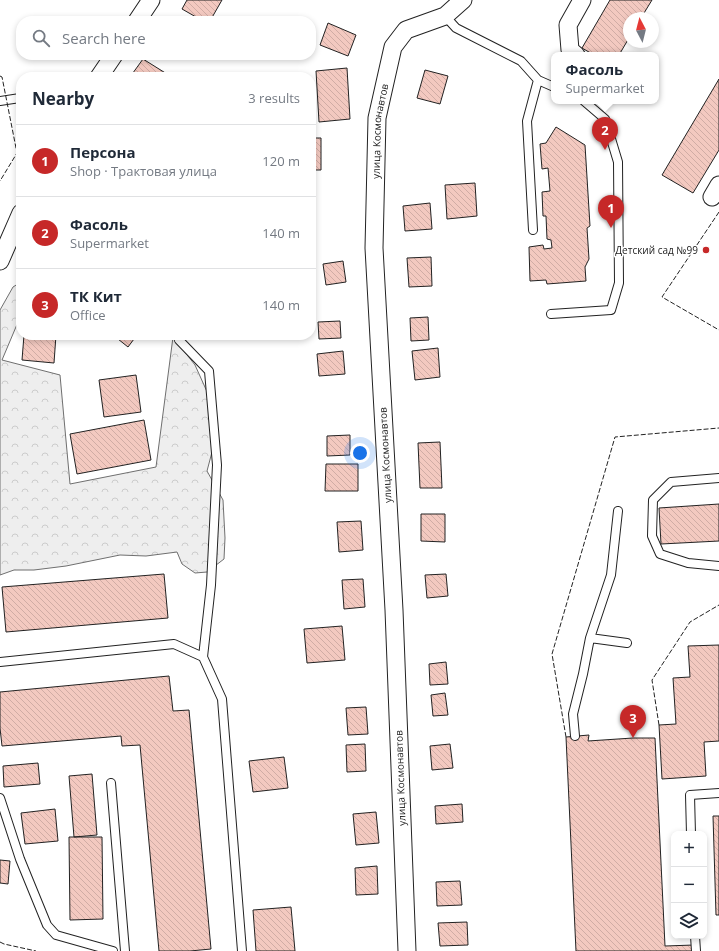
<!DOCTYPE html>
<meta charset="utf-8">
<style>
:root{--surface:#fff;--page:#f2f2f3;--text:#1f2937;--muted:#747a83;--line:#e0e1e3;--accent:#c62828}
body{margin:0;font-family:"Open Sans",sans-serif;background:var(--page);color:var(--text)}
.controls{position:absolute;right:12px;bottom:12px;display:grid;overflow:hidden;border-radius:8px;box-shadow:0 2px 6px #0003}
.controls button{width:36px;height:36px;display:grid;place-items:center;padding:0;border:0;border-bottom:1px solid var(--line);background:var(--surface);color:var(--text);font:20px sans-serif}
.compass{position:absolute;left:623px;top:12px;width:36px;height:36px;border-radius:50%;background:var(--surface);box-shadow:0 2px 6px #0003;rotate:353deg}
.you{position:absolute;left:360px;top:453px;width:14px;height:14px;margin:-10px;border:3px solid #fff;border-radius:50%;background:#1a73e8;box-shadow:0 0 0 6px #1a73e833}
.badge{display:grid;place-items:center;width:26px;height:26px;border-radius:50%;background:var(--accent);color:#fff;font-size:13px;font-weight:700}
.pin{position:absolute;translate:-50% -33px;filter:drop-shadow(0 1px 2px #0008)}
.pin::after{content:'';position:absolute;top:21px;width:14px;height:12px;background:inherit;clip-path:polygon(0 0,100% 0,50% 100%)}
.popup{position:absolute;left:551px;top:52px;width:108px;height:52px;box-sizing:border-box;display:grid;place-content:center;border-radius:8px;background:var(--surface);filter:drop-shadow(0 1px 3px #0005);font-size:13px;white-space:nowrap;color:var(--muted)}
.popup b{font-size:15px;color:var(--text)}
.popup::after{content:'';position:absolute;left:50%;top:100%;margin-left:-8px;border:8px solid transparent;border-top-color:var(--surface)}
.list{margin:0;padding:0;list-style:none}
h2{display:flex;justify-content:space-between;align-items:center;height:52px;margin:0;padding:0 16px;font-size:17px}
h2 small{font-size:13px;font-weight:400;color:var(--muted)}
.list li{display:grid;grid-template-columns:26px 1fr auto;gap:12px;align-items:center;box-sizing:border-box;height:72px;padding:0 16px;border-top:1px solid var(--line)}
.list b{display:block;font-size:15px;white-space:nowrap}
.list p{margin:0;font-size:13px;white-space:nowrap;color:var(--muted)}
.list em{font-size:13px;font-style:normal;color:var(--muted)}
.icon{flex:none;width:22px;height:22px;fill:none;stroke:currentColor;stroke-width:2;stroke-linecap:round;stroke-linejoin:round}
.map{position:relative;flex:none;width:719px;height:951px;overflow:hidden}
.search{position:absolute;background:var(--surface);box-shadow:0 2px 6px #0003;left:16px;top:16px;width:300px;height:44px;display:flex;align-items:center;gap:10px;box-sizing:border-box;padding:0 14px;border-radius:16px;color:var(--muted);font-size:15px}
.panel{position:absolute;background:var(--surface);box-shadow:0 2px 6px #0003;left:16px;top:72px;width:300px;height:268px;border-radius:16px}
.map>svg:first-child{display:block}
.forest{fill:url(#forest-crowns);stroke:#6f6f6f}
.building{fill:url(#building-back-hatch);stroke:#222}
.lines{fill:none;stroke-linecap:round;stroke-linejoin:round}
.service-casing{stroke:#222;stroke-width:10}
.minor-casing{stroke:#222;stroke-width:19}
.service{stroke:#fff;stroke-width:8}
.minor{stroke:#fff;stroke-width:17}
.fence{stroke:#222;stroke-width:1;stroke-dasharray:5 2;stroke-linecap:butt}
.poi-dot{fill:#c62828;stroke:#fff;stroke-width:1.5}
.labels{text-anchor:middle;stroke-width:3;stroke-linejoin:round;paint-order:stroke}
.street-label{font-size:10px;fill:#222;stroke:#fff}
.poi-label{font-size:10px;fill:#222;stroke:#fff;text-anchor:end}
</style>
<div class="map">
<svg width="719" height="951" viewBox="0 0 719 951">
<defs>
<pattern id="forest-crowns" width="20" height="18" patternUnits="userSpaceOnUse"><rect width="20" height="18" fill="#eee"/><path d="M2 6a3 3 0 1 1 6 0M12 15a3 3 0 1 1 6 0" fill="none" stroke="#ccc"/></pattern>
<pattern id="building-back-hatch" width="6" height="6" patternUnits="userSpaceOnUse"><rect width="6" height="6" fill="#f3c9c0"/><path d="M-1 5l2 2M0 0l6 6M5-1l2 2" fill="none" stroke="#d0aca5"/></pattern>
</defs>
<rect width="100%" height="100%" fill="#fff"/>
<path class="forest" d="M21,282V315L2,360L60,375L70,484L156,467L173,337L195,365L213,405L212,452L207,471L223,500L225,538L224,559L207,572L195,573L182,564L177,552L146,556L120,555L66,566L34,570H14L0,575V310L13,287Z"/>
<path class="building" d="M187,0H222L210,21H203L182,9Z
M610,0H652L641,18H629V38L619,55H594L582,48Z
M328,23L356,35L348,56L320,45Z
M143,59L167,74L165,77H130Z
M347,68L350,119L319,122L316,71Z
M425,70L448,76L440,104L417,98Z
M719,79V150L693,193L662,175Z
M556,127L585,145L590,226L587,228L589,259L585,267L586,281L547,284L546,280L530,281L529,247L543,245L544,249L552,248L551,240L547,239L546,216H543L542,192L550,191L548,168L542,169L540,144L546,143Z
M311,138H321V170H311Z
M475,183L477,216L447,219L445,185Z
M430,203L432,229L405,231L403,206Z
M431,257L432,286L409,287L407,258Z
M343,261L346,282L326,285L323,264Z
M428,317L429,340L411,341L410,318Z
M340,321L341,338L319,339L318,322Z
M24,335H56L54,363L22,360Z
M113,335H137L128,347Z
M438,348L440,377L415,380L412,351Z
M343,351L345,374L319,376L317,354Z
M136,375L141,412L104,417L99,380Z
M144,420L151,460L77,474L70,434Z
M350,435V455L327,456V436Z
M440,442L442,488H420L418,443Z
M326,464H358V491H325Z
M719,504V541L661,544L659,508Z
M421,514H445V542L421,541Z
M361,521L363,550L339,552L337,522Z
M164,574L168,618L6,632L2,587Z
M446,574L448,596L427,598L425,575Z
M363,579L365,607L344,609L342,580Z
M342,626L345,660L307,663L304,629Z
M719,645V741L704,742L706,776L662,779L659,725L676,724L673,678L690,677L688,646Z
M446,662L448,684L430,685L429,664Z
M169,676L173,711L189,710L211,949L190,951H159L140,745L122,746L121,736L2,746L0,728V692Z
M445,693L448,715L433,716L431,695Z
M366,707L368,734L348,735L346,708Z
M589,735L588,741L633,738H655L665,946L694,945L693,951H576L566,737Z
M365,744L366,771L347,772L346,745Z
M450,744L453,768L432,770L430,746Z
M284,757L288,788L253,792L249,761Z
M38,763L40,784L4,787L3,766Z
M92,774L97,835L74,837L69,776Z
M462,804L463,822L436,824L435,806Z
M55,809L58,841L25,844L21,813Z
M376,812L379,843L356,845L353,814Z
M713,816H719V915H716Z
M69,837H102L103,919L70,920Z
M0,860L10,861L8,884L0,883Z
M377,866L378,894L356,895L355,868Z
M460,881L462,905L437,906L436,882Z
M291,907L295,951H256L253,910Z
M467,922L468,945L440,946L438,923Z"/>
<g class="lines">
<defs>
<path id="service" d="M445,16L456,28L521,61L538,80L554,87
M0,101L20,98L21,99
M533,230L527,121L538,80
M551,314L611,310L619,283L618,162L605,119L584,101
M179,340L209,371L217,465L211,585L203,657
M719,478L671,482L653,500L652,536L660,554L688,563L719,566
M618,511L611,575L590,638L627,643
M0,662L174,644L203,657L222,699L242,951
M575,736L573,714L583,674L590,638
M111,783L125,951
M0,798L20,859L47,925L56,935L113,951
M691,834L690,795L719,793
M695,936L696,951"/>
<g id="minor">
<path d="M137,21L151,0"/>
<path d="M576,55L570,50L568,25L582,0"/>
<path d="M99,77L114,55"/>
<path d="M712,197L719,185"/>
<path d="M0,261L21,213"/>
<path id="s1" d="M407,951L394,610L374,248L377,118L393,47L406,30L445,16L463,0"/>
</g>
</defs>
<use href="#service" class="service-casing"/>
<use href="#minor" class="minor-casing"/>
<use href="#service" class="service"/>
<use href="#minor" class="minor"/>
<path class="fence" d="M0,76L2,77L17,153L0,181
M719,212L662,297L719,330
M659,725L652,680L690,622L719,605
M566,737L552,654L615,437L719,428
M0,942L4,944L36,951"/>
</g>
<circle class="poi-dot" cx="706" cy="250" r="4"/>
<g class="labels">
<g class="street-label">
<text dy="4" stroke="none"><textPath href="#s1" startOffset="821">улица Космонавтов</textPath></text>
<text transform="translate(385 455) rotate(-93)" y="4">улица Космонавтов</text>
<text transform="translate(400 778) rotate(-92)" y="4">улица Космонавтов</text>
</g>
<g class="poi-label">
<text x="698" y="254">Детский сад №99</text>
</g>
</g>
</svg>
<div class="controls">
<button>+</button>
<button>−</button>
<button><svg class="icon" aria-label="layers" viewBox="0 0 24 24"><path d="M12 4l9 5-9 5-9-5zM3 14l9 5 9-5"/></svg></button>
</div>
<svg class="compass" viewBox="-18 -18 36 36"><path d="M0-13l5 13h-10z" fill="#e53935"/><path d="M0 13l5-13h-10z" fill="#747a83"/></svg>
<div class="you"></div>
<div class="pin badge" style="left:611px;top:228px">1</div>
<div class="pin badge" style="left:605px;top:150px">2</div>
<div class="popup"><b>Фасоль</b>Supermarket</div>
<div class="pin badge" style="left:633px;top:738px">3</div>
<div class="search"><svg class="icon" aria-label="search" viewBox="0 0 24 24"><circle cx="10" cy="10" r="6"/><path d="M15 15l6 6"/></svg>Search here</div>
<section class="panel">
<h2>Nearby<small>3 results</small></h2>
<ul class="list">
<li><span class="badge">1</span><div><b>Персона</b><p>Shop · Трактовая улица</p></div><em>120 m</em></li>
<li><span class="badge">2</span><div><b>Фасоль</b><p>Supermarket</p></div><em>140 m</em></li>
<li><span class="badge">3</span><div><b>ТК Кит</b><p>Office</p></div><em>140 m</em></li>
</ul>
</section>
</div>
